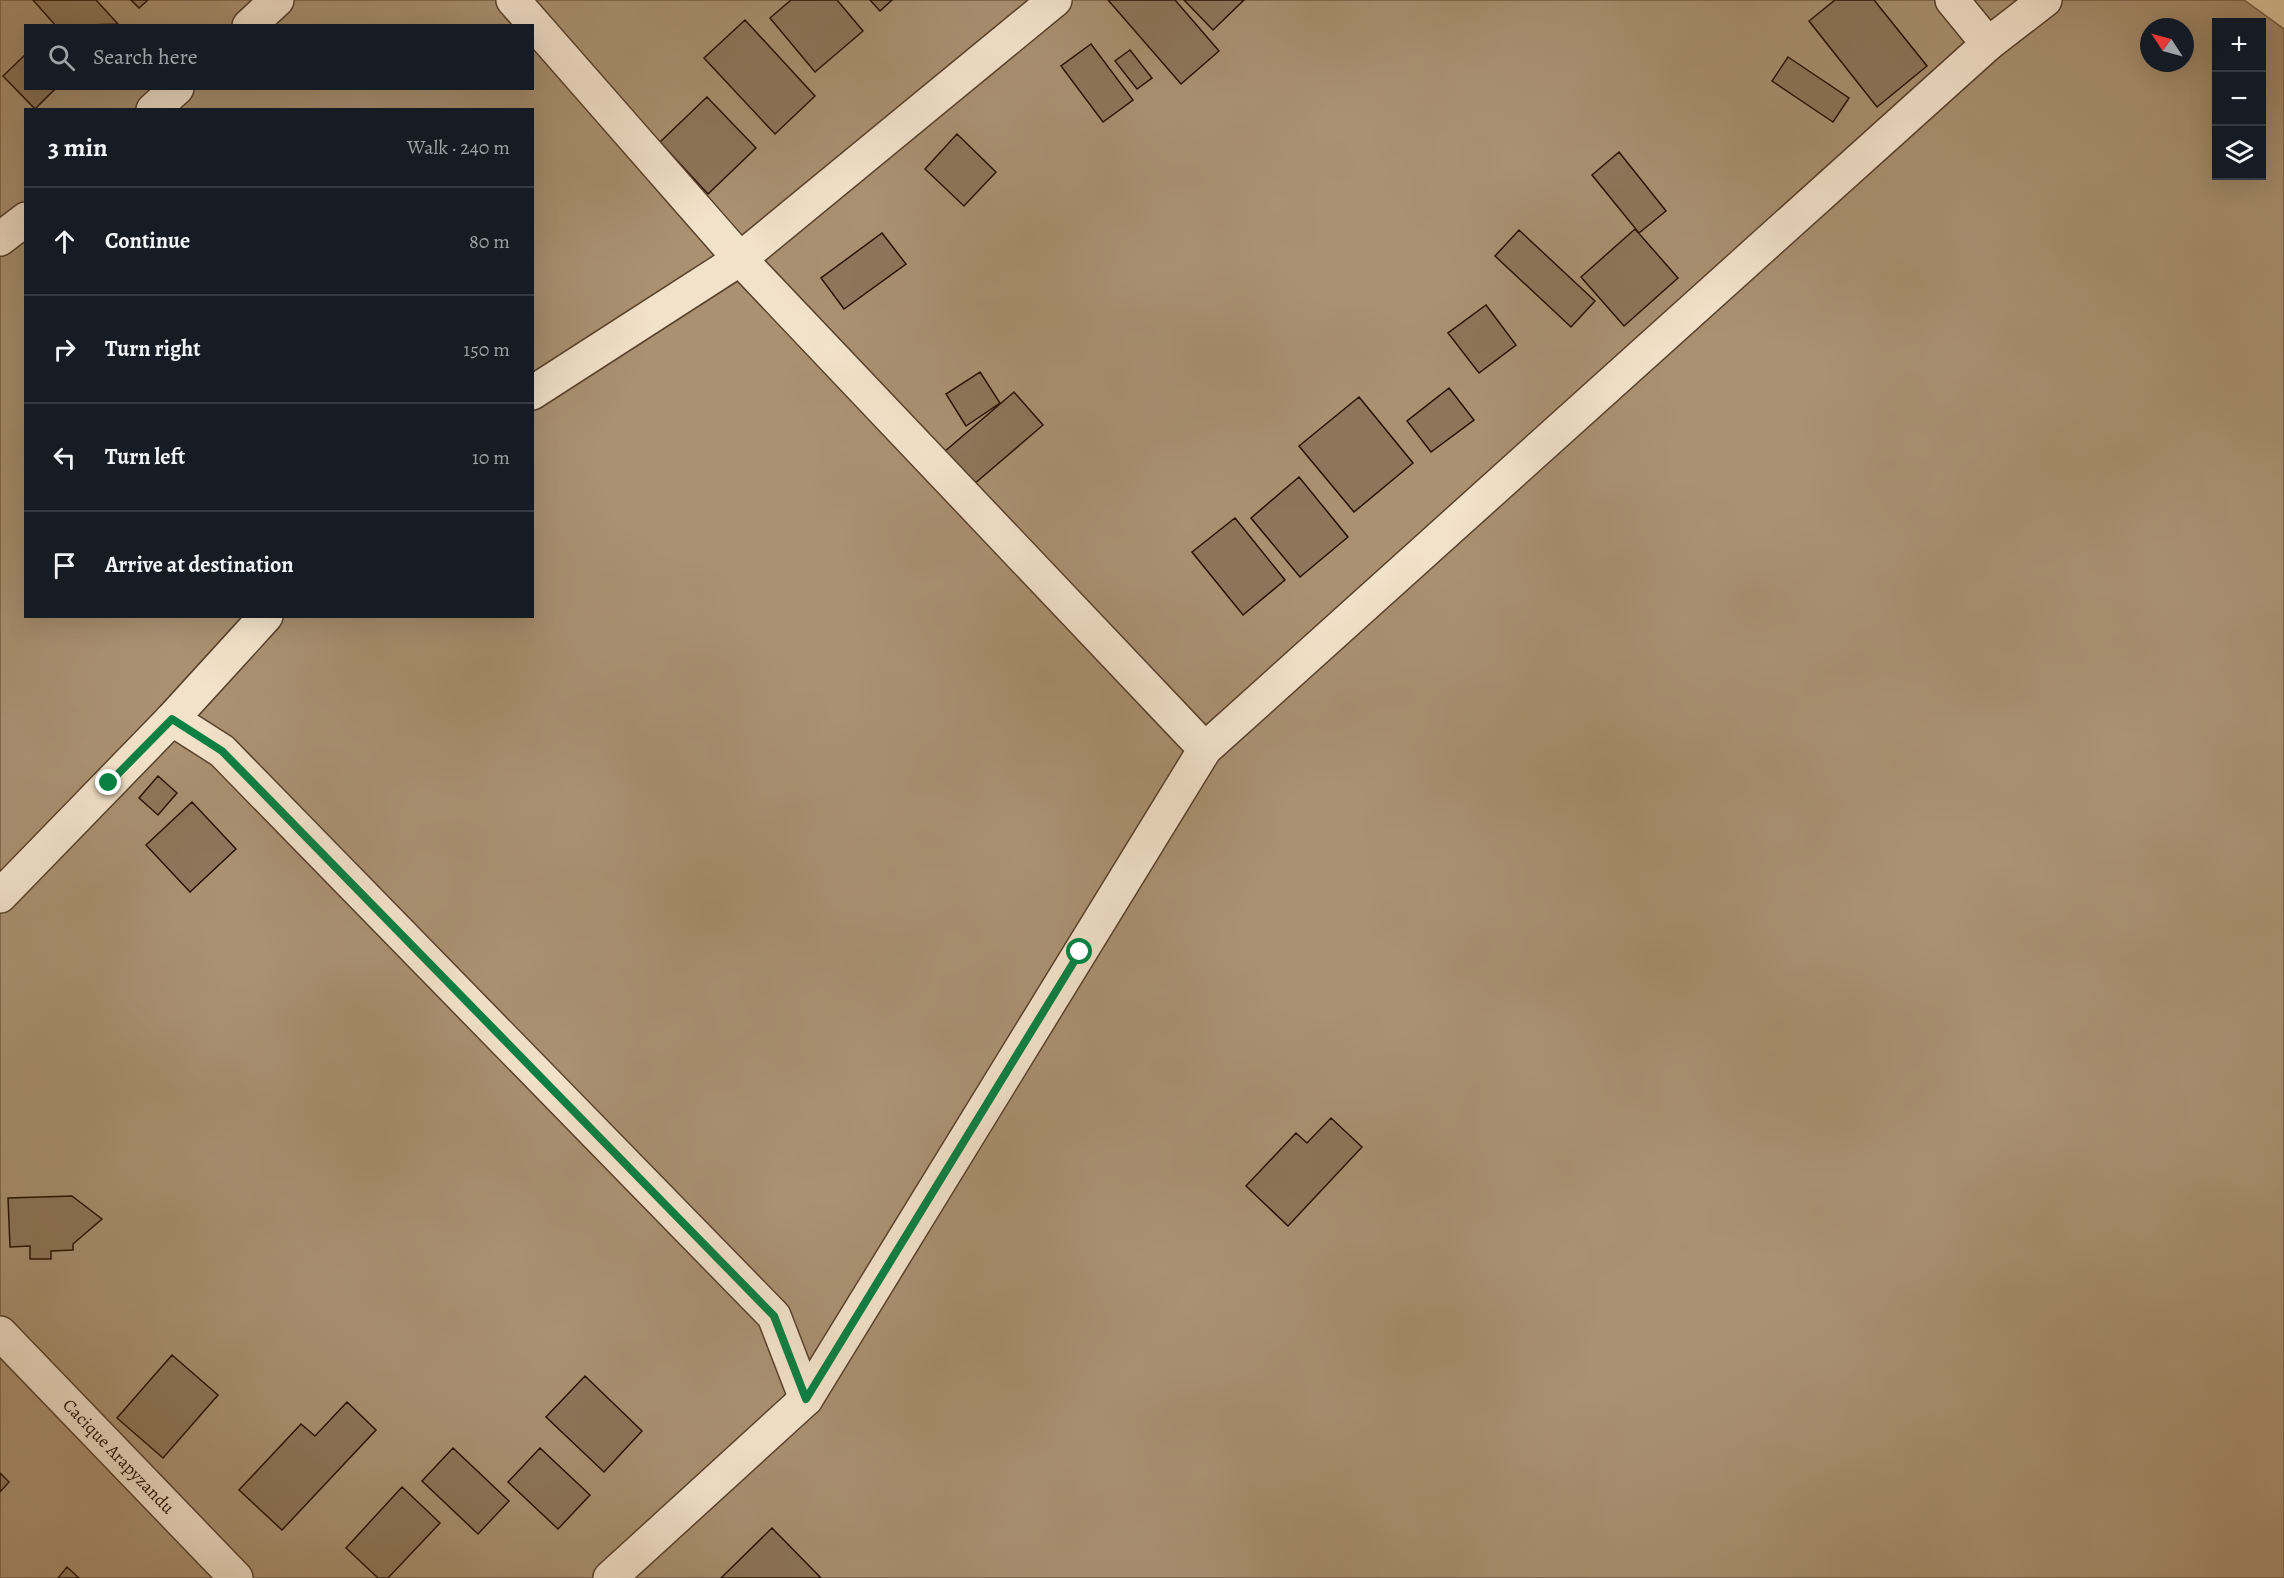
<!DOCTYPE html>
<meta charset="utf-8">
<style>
:root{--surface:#171b24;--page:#242831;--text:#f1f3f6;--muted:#9ea1a6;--line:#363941}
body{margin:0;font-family:Alegreya,serif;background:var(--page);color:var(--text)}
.controls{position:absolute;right:18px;top:18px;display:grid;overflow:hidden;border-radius:0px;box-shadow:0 6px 24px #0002}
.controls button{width:54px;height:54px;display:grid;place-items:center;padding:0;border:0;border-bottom:2px solid var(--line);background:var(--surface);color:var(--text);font:30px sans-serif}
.compass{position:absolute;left:2140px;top:18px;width:54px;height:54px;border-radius:50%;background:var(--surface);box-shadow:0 6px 24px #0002;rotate:306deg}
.stop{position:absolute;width:18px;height:18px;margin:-14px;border:4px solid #0b8043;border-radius:50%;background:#fff}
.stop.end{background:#0b8043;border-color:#fff;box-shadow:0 2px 6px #0008}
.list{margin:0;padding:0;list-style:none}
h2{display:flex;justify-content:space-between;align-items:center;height:78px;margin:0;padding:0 24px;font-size:26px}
h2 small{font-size:20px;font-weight:400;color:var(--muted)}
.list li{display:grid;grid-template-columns:39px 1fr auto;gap:18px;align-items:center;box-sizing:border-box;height:108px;padding:0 24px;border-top:2px solid var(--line)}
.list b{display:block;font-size:22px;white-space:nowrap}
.list em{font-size:20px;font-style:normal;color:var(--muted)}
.icon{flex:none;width:33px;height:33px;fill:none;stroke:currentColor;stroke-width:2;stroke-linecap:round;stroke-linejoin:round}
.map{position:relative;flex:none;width:2284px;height:1578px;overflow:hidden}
.search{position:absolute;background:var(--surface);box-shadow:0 6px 24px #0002;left:24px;top:24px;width:510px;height:66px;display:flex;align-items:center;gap:15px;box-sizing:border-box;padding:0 21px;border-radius:0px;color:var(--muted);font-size:22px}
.panel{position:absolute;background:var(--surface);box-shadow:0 6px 24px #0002;left:24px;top:108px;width:510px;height:510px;border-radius:0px}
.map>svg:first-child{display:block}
.water{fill:#a99172;stroke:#755e44;stroke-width:1.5;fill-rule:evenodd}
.building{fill:#8d765a;stroke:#261200;stroke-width:1.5}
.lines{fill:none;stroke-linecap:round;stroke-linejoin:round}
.minor-casing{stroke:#58422b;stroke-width:36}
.minor{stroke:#f3e2ca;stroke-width:33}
.route{stroke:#0b8043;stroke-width:8}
.labels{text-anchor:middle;stroke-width:4.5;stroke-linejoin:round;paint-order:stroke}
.street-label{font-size:18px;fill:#261200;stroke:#f3e2ca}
</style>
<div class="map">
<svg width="2284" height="1578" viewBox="0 0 2284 1578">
<rect width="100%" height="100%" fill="#ecd3ad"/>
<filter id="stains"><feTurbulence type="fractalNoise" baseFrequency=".00333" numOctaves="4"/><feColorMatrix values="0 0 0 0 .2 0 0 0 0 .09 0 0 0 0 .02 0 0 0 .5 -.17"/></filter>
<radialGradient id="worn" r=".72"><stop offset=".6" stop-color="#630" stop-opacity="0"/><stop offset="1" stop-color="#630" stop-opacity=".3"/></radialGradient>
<path class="water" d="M0,0H2244L2284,29V1578H0ZM2216,22H2262V176H2216ZM26,26H532V88H26ZM2149,27H2185V63H2149ZM26,110H532V616H26Z"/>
<path class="building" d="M33,0H96L118,24L56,26Z
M131,0H148L139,8Z
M791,0H837L863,31L815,72L770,18Z
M870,0H892L880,11Z
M1108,0H1175L1219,51L1181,84Z
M1184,0H1244L1213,30Z
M1835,0H1874L1927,66L1877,107L1809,21Z
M745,20L815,96L775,134L704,58Z
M1091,44L1133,100L1103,122L1061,66Z
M1130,50L1152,78L1137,89L1115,61Z
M26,54V88H56L35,109L3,76Z
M1788,57L1849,98L1833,122L1772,81Z
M707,97L756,148L708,194L660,142Z
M957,134L996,172L964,206L925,169Z
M1619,152L1666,211L1639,233L1592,175Z
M1635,229L1678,278L1624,326L1581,277Z
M1519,230L1595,301L1571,327L1495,256Z
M882,233L906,264L844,309L821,278Z
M1486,305L1516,345L1479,373L1448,333Z
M980,372L1000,403L966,426L946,394Z
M1449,388L1474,420L1431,452L1407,421Z
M1014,392L1043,425L973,485L944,452Z
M1359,397L1413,463L1354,512L1299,446Z
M1299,477L1348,537L1300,577L1251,518Z
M1235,518L1285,580L1243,615L1192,552Z
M158,776L177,793L158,815L139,798Z
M192,802L236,849L190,892L146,845Z
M1331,1118L1362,1147L1288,1226L1246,1186L1296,1133L1307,1143Z
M72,1196L102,1219L73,1244V1250L51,1251V1259H30V1246L10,1247L8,1198Z
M172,1355L218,1395L163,1458L117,1418Z
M585,1376L642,1431L604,1472L546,1417Z
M347,1402L376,1430L282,1530L239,1490L301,1424L315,1436Z
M453,1448L509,1501L478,1534L422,1481Z
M540,1448L590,1495L558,1529L508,1482Z
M0,1473L9,1482L0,1492Z
M402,1487L440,1523L388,1578H378L346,1548Z
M772,1528L821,1578H721Z
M67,1567L79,1578H58Z"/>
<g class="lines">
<defs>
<g id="minor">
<path d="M513,0L740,259L1205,749"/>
<path d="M249,26L277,0"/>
<path d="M1988,44L2045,0"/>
<path d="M153,110L177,88"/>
<path d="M0,239L26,219"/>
<path d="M532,393L740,259L1055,0"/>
<path d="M172,719L222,751L774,1316L806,1399"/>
<path d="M0,896L172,719L266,616"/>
<path id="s1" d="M0,1333L236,1578"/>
<path d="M610,1578L806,1399L1205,749L1988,44L1952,0"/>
</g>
</defs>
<use href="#minor" class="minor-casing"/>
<use href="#minor" class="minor"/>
</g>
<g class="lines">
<path class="route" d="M109,783L172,719L222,751L774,1316L806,1399L1080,952"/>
</g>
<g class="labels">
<g class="street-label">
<text dy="6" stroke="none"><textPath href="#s1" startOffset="171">Cacique Arapyzandu</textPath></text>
</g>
</g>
<rect width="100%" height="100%" filter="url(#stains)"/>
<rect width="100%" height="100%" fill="url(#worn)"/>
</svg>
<div class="controls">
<button>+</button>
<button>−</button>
<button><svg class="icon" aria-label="layers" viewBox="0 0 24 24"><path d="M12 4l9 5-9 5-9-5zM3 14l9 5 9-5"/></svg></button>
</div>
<svg class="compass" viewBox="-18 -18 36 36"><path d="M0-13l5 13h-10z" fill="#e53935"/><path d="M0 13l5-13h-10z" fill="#9ea1a6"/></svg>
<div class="stop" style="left:1080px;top:952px"></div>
<div class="stop end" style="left:109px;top:783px"></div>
<div class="search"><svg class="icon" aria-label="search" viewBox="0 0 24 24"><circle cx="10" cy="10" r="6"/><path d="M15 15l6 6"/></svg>Search here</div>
<section class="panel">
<h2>3 min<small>Walk · 240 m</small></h2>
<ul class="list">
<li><svg class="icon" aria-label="ahead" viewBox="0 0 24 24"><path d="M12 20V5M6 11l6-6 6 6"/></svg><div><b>Continue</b></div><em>80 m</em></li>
<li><svg class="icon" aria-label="right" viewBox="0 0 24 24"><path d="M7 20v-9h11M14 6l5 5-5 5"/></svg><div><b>Turn right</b></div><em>150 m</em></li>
<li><svg class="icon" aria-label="left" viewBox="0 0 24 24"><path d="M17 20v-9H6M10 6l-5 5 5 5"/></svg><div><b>Turn left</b></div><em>10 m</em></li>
<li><svg class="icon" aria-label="arrive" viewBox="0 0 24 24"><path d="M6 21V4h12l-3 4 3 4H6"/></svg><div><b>Arrive at destination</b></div></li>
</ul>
</section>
</div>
